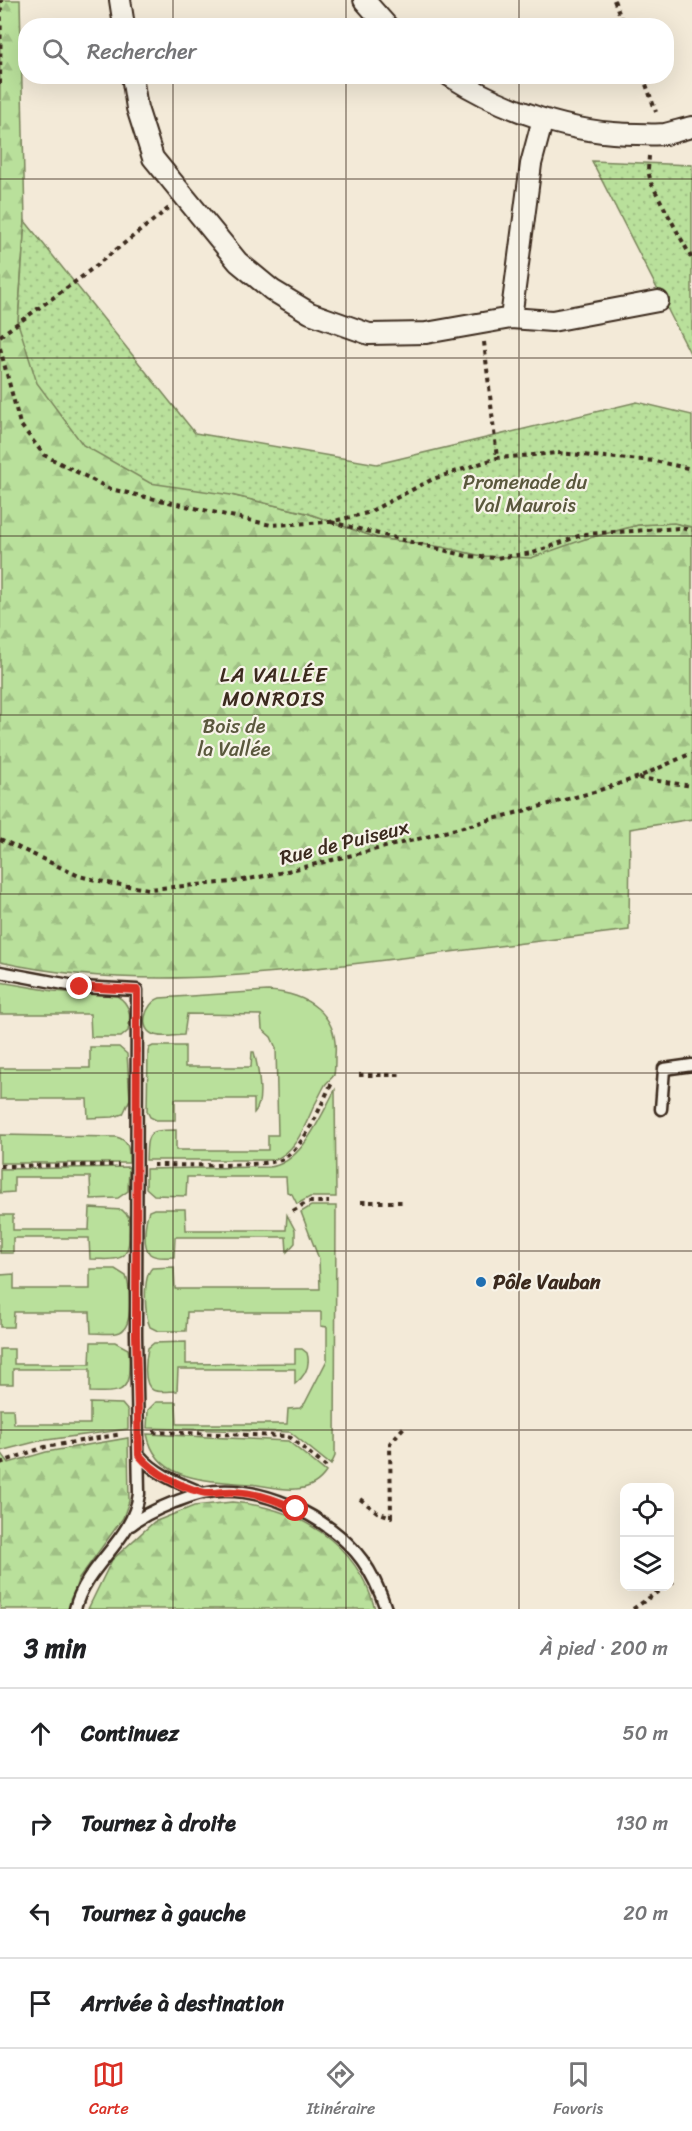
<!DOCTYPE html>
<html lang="fr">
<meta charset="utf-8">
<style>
:root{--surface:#fff;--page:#f6f6f6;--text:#202124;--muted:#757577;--line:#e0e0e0;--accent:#d93025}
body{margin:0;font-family:Sriracha,sans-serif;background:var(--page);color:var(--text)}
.controls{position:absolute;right:18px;bottom:18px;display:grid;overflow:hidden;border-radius:12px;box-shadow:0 6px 24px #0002}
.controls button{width:54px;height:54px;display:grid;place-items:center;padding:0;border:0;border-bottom:2px solid var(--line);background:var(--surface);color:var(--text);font:30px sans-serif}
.stop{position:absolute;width:18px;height:18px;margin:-14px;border:4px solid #d93025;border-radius:50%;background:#fff}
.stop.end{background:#d93025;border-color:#fff;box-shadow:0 2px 6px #0008}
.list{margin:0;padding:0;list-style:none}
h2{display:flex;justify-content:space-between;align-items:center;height:78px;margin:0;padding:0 24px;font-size:26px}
h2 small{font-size:20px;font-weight:400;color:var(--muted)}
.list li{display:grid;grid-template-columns:39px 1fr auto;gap:18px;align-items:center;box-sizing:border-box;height:90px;padding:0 24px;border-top:2px solid var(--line)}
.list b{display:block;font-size:22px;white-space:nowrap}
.list em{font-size:20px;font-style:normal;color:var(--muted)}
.icon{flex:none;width:33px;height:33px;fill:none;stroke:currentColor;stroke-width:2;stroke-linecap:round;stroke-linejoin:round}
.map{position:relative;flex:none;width:692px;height:1609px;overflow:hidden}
.search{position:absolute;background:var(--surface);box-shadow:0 6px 24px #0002;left:18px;right:18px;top:18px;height:66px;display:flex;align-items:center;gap:15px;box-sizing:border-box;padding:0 21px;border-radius:24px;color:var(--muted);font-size:22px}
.sheet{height:438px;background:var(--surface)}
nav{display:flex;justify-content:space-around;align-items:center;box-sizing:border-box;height:84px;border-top:2px solid var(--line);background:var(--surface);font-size:16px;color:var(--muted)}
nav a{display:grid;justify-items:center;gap:3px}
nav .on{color:var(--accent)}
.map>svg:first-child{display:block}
.green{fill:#b9e09b;stroke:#7a855c;stroke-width:1.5}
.forest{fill:url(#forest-firs);stroke:#7a855c;stroke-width:1.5}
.park{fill:url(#park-dots);stroke:#7a855c;stroke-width:1.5}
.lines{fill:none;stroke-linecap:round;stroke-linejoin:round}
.lane-casing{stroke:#3b2a1e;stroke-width:15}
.street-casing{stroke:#3b2a1e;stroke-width:24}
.path{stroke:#3b2a1e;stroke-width:4;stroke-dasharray:4.5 4.5;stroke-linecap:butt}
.lane{stroke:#f7f3e8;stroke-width:10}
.street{stroke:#f7f3e8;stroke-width:20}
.route{stroke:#d93025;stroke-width:8}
.grid{fill:none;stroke:#3b2a1e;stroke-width:1.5;stroke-opacity:0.55}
.poi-dot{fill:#1f6fb2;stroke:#f7f3e8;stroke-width:2}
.labels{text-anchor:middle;stroke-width:4.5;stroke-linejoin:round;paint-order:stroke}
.park-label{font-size:20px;fill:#5a583d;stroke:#f7f3e8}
.street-label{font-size:20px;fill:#3b2a1e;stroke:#f7f3e8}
.poi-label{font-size:20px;font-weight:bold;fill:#3b2a1e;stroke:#f7f3e8;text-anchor:start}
.neighbourhood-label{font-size:21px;letter-spacing:1.5px;fill:#3b2a1e;stroke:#f7f3e8}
</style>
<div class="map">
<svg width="692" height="1609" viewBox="0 0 692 1609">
<defs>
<pattern id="forest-firs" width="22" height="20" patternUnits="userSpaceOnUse" patternTransform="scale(1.5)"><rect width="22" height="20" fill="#b9e09b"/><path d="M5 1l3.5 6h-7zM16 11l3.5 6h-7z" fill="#a0c085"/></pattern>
<pattern id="park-dots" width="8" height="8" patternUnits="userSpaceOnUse" patternTransform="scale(1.5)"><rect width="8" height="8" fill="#b9e09b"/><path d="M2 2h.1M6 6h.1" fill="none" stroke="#a0c085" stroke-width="1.8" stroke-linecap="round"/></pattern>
</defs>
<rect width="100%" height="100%" fill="#f3ead8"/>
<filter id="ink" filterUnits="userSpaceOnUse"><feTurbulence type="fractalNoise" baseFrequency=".0167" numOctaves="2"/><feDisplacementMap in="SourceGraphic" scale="12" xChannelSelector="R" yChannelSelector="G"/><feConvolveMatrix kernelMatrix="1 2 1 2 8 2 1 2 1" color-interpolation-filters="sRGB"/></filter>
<g filter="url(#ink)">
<path class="green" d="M0,982L53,991L117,996C131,1004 131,1017 128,1031L121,1037H91L90,1014H0Z
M268,991C307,993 339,1014 335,1056C335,1062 335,1070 334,1075C332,1078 327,1082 325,1085C321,1092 318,1099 314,1106C305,1125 296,1153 273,1160H146C147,1132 147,1130 176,1130V1150H268V1135H278L276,1048L271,1037L262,1029L261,1015L187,1014L184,1035C175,1035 163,1038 155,1035C137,1030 145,1003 160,998Z
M153,1046H185V1067H251L252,1052H254C258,1067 265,1102 254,1113V1099H175V1120H156L150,1117L147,1111L148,1052L149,1048Z
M90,1047H119L127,1054L130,1099L123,1114L113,1117L88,1118L87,1099H0V1068H90Z
M335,1090L336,1197H310L297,1204L292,1194L287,1192L286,1177H187L186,1196L154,1195L146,1188V1169L269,1167C302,1164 321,1115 335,1090Z
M0,1135L116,1137C130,1140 129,1151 129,1163H0Z
M129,1167L128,1191L118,1198L91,1199L90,1177H14V1192L0,1193V1169Z
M311,1206H336L335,1456L331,1465L290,1432L147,1428L148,1410L156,1402H176L177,1424H287L288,1409L300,1408L305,1403L327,1360V1327L321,1326V1312H187L186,1331H158L150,1327C145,1316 142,1278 152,1268L174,1267L175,1289H320L319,1259L301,1212Z
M90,1208L122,1210L128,1216C130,1222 129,1229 129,1235C130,1265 113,1259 90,1259L89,1238H13V1253H0V1215H13V1230H89Z
M154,1209H185L186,1230H286L287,1215L295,1230V1243L287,1252L286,1237H175L174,1257C167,1257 156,1259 150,1254C142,1246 145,1221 149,1211Z
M90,1269H115L126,1276C130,1287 134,1326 120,1332C112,1335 100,1333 91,1333L90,1312H14L13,1327H0V1275L14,1274V1289H90Z
M91,1342H115L128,1349C130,1356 129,1362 129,1369C129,1397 111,1392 90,1392V1369H13V1384H0V1349H14V1364H90Z
M186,1342V1364L295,1363V1349H302L307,1353C311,1366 305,1376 295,1384V1369H178L177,1391C170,1391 159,1393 153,1390C142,1384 146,1358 148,1348L154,1343Z
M90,1403L122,1404L128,1411V1429L39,1441L0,1451V1409H13L14,1424H90Z
M147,1434L288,1441L326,1472C308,1499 277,1487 250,1484C211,1480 157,1484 147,1434Z"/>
<path class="forest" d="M0,0H20L25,221L18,323L231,495L307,513L377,538L442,547L482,556L585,539L638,525L674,523L692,527V819L630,829L629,930C548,940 466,950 385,960C257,976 128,990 0,962Z
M128,1438L129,1501L123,1518L78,1580L69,1609H0V1451L9,1463L46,1452Z
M232,1502C297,1507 357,1542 375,1609H88L112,1560L154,1522L194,1506Z"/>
<path class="park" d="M592,161L692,165V357Z
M25,221L195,433L377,464L637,402L692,415V527L674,523L638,525L585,539L531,558L482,556L442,547L377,538L307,513L231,495L150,483L83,445L37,383L18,323Z"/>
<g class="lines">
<defs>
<path id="lane" d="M0,972L80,987L137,990L136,1335L139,1494C133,1541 86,1564 75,1609
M661,1109L664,1069L692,1065
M139,1455C156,1475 179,1483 203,1493
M131,1525C143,1515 157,1509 172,1503C181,1500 192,1495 202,1493C257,1482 329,1515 362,1560C373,1575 380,1591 386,1609"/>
<path id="street" d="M120,0L124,26
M364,0L387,26
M132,76L137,108L153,158L238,262L272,290L310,313L369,334L426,333L511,318L531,164L543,119
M450,76C505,111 572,134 637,134C646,134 656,135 665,134C674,132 683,129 692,127
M511,318L552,321L658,301"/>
</defs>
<use href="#lane" class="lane-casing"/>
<use href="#street" class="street-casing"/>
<path class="path" d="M614,0L624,26
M643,76L656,112
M0,84L1,0
M649,156L648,170L651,183L692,259
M0,336L79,279L169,208
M484,342L497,458
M0,348L20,424L44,455L110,489L271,525L330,522L367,513L433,479L497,458L557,453L654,461L692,469
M331,522L467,556L495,558L533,553L584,534L680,528L692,530
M639,778L692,786
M0,839L79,876L108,883L148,889L233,882L275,874L426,837L594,792L639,777L692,753
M359,1075H404
M153,1165C174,1165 271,1167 283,1159C308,1143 319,1107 333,1081
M0,1166L119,1165
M361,1202H404
M293,1211L307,1202H329
M153,1432L284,1436L291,1438L326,1467
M0,1463L45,1447L122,1434
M360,1499L377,1512L391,1517L390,1443L405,1426
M670,1584L677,1579
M633,1609L666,1586"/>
<use href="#lane" class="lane"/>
<use href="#street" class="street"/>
</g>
</g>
<g class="lines" filter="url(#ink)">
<path class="route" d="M80,987L137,990L136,1335L139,1455C154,1473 178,1486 201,1492C211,1495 223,1491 234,1492C256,1493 277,1500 296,1509"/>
</g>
<path class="grid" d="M173,0V26M346,0V26M519,0V26M173,76V1609M346,76V1609M519,76V1609M0,179H692M0,358H692M0,536H692M0,715H692M0,894H692M0,1073H692M0,1251H692M0,1430H692"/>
<circle class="poi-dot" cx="481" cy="1282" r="6"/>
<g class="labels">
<g class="park-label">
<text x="525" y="489">Promenade du<tspan x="525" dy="23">Val Maurois</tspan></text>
<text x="234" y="733">Bois de<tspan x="234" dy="23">la Vallée</tspan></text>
</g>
<g class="street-label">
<text transform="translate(344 842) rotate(-14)" y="7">Rue de Puiseux</text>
</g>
<g class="poi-label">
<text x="493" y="1289">Pôle Vauban</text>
</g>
<g class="neighbourhood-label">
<text x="274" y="682">LA VALLÉE<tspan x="274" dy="24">MONROIS</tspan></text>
</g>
</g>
</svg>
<div class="controls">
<button><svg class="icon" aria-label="locate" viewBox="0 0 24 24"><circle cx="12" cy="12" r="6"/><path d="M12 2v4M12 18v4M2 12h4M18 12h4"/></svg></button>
<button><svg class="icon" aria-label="layers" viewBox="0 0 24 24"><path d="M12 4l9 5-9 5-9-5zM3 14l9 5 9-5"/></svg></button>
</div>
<div class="stop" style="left:296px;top:1509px"></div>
<div class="stop end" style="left:80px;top:987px"></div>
<div class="search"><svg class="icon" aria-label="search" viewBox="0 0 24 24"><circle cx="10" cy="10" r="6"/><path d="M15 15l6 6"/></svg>Rechercher</div>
</div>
<section class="sheet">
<h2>3 min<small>À pied · 200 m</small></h2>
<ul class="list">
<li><svg class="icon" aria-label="ahead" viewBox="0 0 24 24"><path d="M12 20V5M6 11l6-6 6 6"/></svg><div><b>Continuez</b></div><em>50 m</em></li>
<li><svg class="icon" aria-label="right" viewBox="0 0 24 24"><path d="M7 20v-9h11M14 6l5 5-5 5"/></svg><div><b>Tournez à droite</b></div><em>130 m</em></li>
<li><svg class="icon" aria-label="left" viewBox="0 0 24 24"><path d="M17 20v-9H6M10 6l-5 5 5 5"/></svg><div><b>Tournez à gauche</b></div><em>20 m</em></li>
<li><svg class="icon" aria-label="arrive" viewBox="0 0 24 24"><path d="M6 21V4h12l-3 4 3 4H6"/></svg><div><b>Arrivée à destination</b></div></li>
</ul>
</section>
<nav>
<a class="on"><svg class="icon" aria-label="map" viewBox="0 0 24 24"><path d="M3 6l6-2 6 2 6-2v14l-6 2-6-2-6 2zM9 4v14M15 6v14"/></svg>Carte</a>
<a><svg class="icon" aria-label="directions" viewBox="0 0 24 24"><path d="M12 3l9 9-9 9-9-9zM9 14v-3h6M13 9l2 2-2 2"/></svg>Itinéraire</a>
<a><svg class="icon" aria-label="saved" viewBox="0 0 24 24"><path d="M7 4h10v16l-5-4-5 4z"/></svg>Favoris</a>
</nav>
